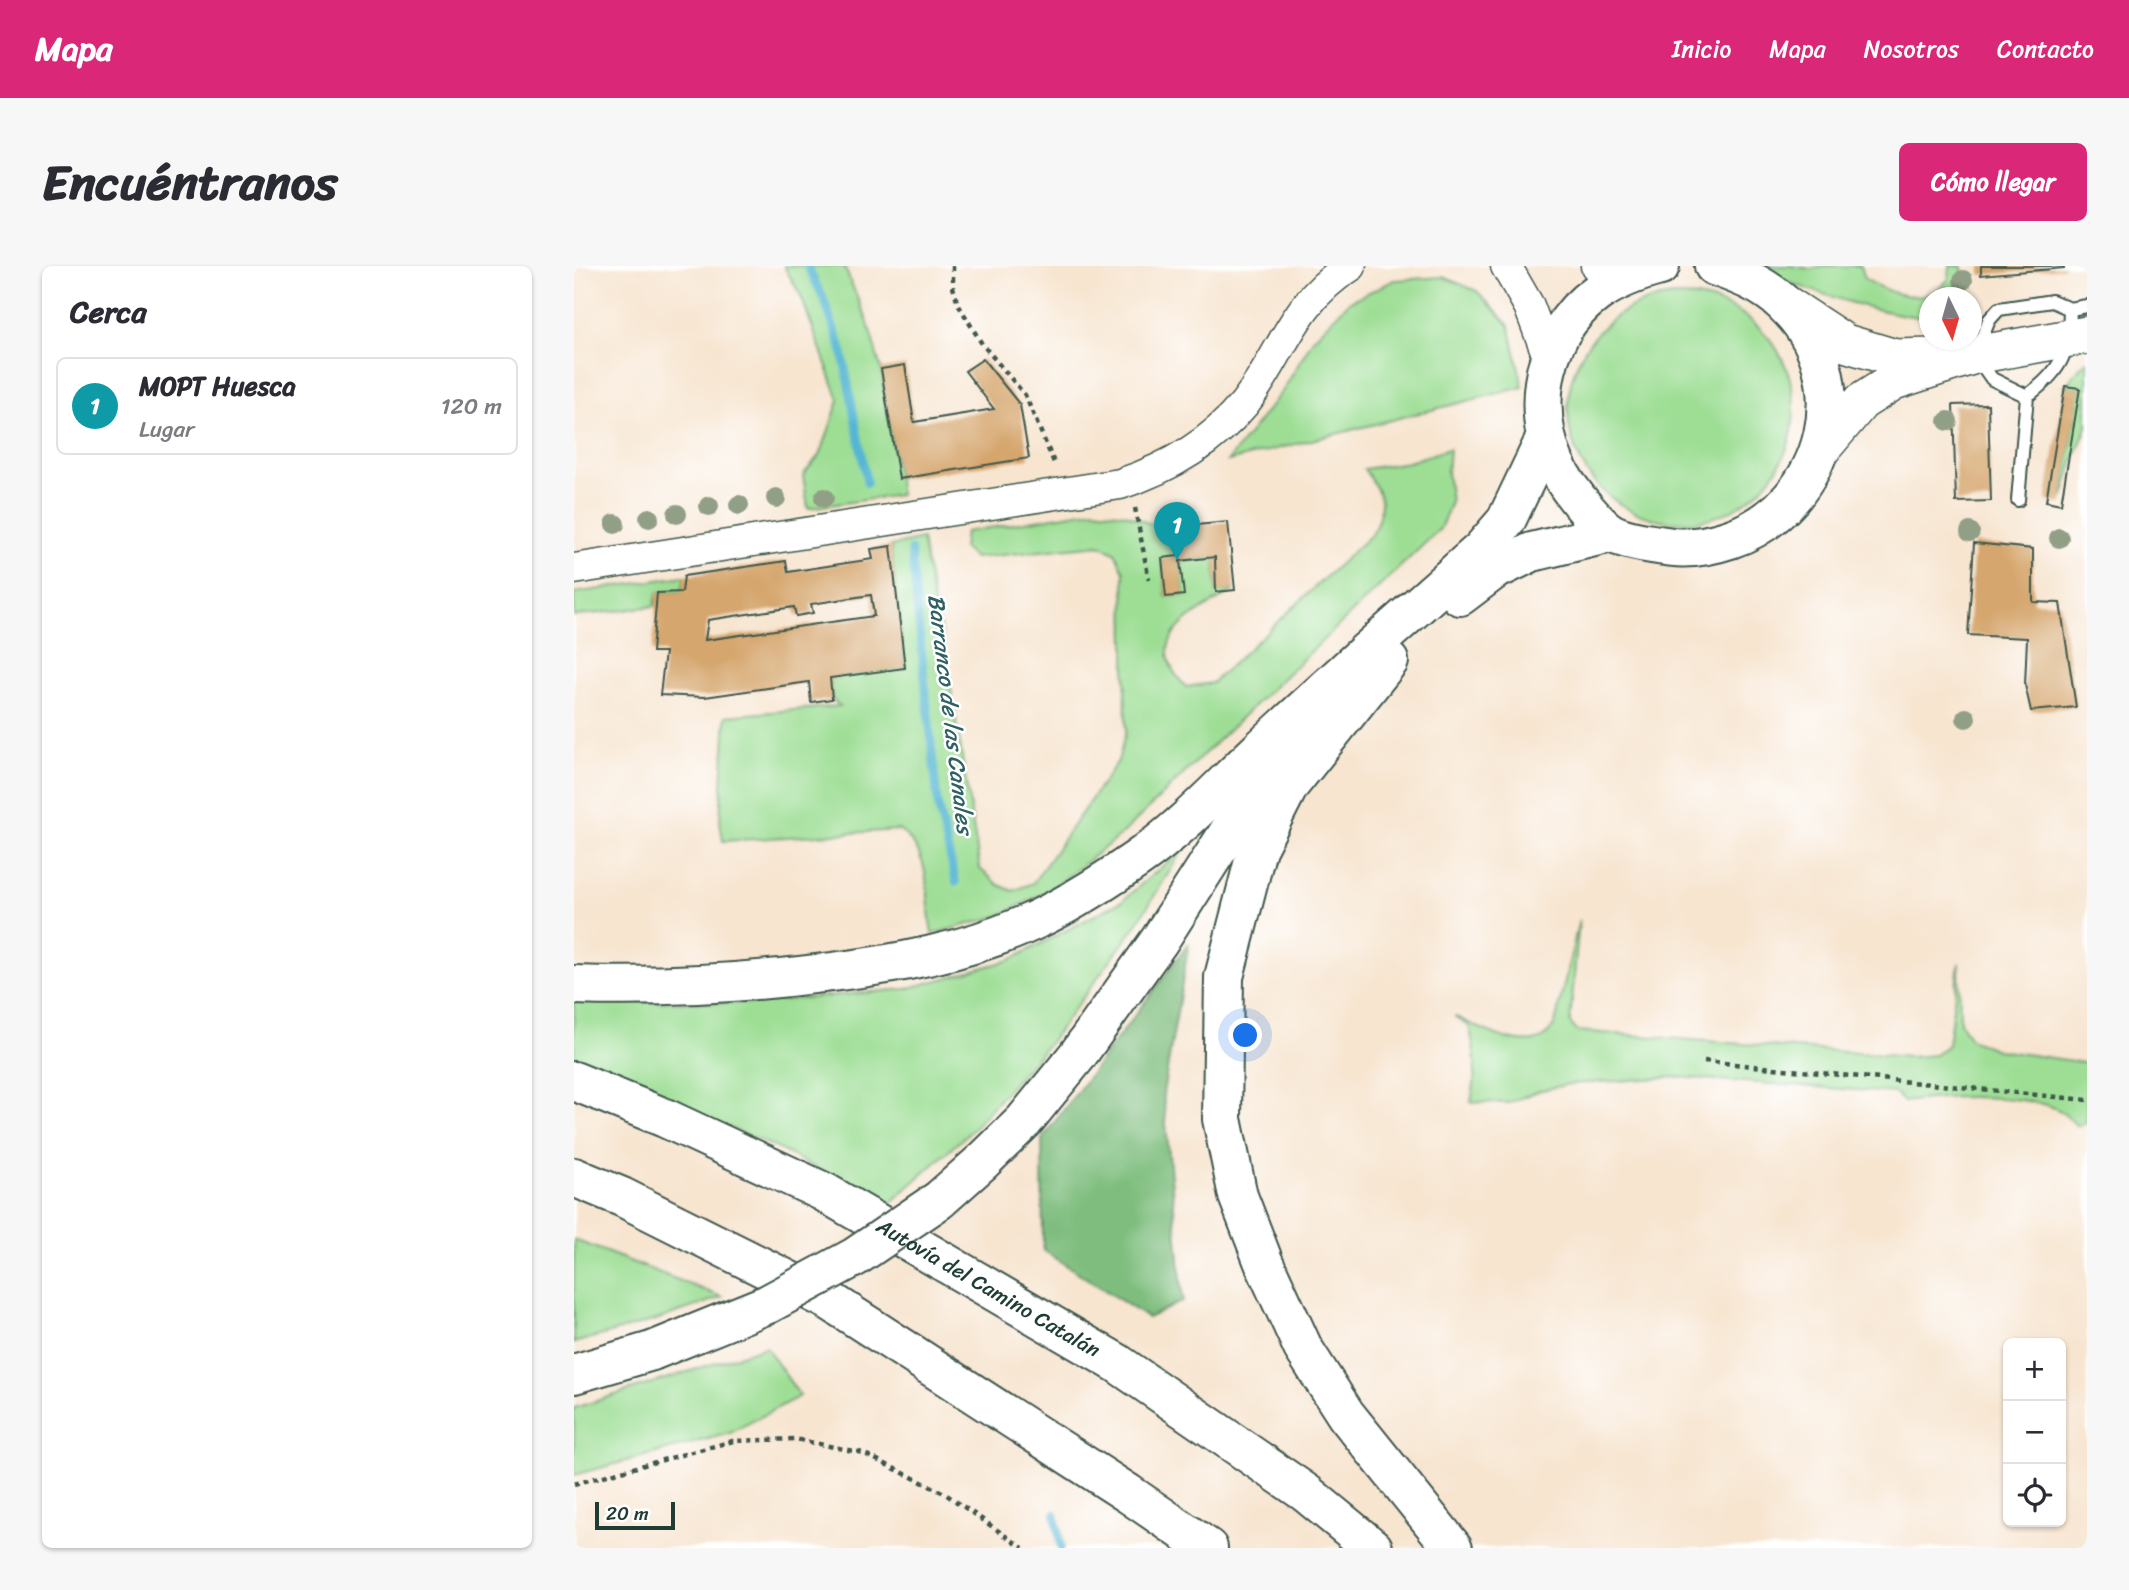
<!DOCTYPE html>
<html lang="es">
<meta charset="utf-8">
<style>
:root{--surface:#fff;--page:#f7f7f7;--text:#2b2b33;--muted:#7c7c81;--line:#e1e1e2;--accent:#db2777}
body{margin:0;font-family:Sriracha,sans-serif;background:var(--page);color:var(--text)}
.controls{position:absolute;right:21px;bottom:21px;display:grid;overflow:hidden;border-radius:10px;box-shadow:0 2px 5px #0004}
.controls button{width:63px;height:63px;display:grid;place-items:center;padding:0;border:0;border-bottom:2px solid var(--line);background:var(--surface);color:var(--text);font:35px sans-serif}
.compass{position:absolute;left:1345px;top:21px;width:63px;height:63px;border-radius:50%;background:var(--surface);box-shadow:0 2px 5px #0004;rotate:175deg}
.scale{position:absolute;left:21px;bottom:18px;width:80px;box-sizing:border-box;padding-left:7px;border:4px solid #1f3d34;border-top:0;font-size:19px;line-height:24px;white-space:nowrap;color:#1f3d34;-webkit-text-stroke:5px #fff;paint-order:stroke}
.you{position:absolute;left:672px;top:770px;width:24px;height:24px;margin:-18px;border:5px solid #fff;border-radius:50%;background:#1a73e8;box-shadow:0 0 0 10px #1a73e833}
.badge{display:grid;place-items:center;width:46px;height:46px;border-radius:50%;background:var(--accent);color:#fff;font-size:23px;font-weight:700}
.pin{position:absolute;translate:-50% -58px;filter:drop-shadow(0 2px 4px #0008)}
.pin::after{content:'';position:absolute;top:37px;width:24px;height:21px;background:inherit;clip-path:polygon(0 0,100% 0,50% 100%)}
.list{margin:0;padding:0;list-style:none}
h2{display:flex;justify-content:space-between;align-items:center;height:91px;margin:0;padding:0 28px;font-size:30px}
h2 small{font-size:23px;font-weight:400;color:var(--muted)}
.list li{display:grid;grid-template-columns:46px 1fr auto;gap:21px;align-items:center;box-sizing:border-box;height:98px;margin:0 14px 14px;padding:0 14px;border:2px solid var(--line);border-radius:10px}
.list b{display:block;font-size:26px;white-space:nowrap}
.list p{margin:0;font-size:23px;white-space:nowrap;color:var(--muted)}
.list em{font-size:23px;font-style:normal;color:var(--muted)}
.icon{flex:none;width:38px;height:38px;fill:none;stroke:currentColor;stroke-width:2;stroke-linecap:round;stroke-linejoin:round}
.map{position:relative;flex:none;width:1513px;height:1282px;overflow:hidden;border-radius:10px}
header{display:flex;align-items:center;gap:42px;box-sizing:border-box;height:98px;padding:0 35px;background:var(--accent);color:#fff}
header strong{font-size:33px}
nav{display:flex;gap:38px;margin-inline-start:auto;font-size:24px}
.intro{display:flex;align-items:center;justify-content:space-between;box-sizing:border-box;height:168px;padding:0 42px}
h1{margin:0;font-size:49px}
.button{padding:18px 32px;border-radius:10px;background:var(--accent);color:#fff;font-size:24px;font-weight:700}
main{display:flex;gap:42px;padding:0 42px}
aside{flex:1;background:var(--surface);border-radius:10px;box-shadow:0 2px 5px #0004}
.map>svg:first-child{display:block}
.green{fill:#9dde94;stroke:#5e8e64;stroke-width:2}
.forest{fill:#7ebd7e;stroke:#4e7d59;stroke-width:2}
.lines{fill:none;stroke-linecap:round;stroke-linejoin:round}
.stream{stroke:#55b6d3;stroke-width:8}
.building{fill:#d5a66d;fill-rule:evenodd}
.service-casing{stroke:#3f564b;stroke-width:16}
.tertiary-casing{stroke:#3f564b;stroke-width:33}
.primary-casing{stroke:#3f564b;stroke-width:40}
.trunk-casing{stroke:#3f564b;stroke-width:42}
.motorway-casing{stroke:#3f564b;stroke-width:42}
.path{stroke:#3f564b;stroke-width:4.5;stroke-dasharray:5 5;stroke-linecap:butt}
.service{stroke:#fff;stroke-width:12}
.tertiary{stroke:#fff;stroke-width:30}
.primary{stroke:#fff;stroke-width:37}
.trunk{stroke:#fff;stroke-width:38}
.motorway{stroke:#fff;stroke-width:38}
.trunk-bridge-casing{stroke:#3f564b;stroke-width:42;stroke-linecap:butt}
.trunk-bridge{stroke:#fff;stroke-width:38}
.tree{fill:#919f87}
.labels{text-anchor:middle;stroke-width:5;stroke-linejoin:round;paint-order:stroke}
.street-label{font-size:21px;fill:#1f3d34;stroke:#fff}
.water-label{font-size:23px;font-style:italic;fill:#2f6164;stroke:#fff}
</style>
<header>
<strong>Mapa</strong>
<nav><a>Inicio</a><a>Mapa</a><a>Nosotros</a><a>Contacto</a></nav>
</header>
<div class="intro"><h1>Encuéntranos</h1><a class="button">Cómo llegar</a></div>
<main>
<aside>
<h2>Cerca<small></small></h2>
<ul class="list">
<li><span class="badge" style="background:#0f9aa8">1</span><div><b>MOPT Huesca</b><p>Lugar</p></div><em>120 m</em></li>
</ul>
</aside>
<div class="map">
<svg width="1513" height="1282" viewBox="0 0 1513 1282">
<rect width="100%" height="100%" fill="#fff"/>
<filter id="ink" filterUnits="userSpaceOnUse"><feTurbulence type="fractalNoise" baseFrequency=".0143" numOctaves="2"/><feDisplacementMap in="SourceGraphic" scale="14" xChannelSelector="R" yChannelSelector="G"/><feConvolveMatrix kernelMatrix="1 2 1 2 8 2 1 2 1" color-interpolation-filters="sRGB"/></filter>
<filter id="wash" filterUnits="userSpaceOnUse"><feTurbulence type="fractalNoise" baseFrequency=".00686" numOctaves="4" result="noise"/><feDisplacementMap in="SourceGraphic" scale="28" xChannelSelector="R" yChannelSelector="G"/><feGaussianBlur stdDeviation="1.57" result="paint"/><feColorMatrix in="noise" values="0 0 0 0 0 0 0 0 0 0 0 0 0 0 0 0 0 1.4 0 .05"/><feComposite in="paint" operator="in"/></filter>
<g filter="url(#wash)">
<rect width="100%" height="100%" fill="#f7e5d0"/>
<path class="green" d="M210,0H270L293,54L307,103L326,229L234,242L229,209L247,187L265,134L227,30Z
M1168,0H1217L1237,3L1247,0H1287L1291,13C1311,25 1340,37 1363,24C1367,22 1372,15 1375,12L1376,0H1388L1390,31L1356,32L1355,52C1293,47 1227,20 1168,0Z
M870,11L903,25L935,59L949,121L654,195L710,123L739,73L776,35L821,14Z
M994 143a113 113 0 1 1 226 0a113 113 0 1 1-226 0Z
M1513,95V161L1500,193L1487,238L1506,122L1491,120L1508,99Z
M875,183L873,207L877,236L866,263L663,456L548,568L475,625L422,651L358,668C351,632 360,588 325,564L149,575L146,555L152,450L266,440L258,433L256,412L331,402L317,280L348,273L359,335L369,373L406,603L425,619L439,625L459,617L544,495L552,465L550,306L541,286L525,279L400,292L389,282L391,266L521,244L552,248L579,259L601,261L604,290L588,293L592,331L610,329L606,295L641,291L642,326L661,324C622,347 564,372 612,421L638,417L799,267C813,235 808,230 790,203L834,196Z
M110,310L108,326L83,327L81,340L0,350V327Z
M610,582L561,661L476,776L399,863L314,939L199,880L0,798V735L178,737L332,723L436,694L548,635Z
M1005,654L996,757L1003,765L1336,791L1361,789L1374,779L1385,697L1386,756L1396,773L1423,784L1513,797V856L1503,860C1494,851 1485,842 1472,839C1432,828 1372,830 1330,836L1321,827L1103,811L995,818L964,825L935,837L897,836C903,808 902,787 895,760L880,750C903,760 947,786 970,771C974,768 978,762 981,758Z
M0,974L14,979L148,1031L82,1054L0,1077Z
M192,1081L226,1130L156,1167L0,1209V1142Z"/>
<path class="forest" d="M615,677L589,827L609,1035L574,1052L469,984L468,873Z"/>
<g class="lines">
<path class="stream" d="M233,0L249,31L268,84L293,217
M337,284L364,540L382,616
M481,1248L487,1282"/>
</g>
<g id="blocks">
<path class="building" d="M1407,0H1490V2L1407,9Z
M409,93L446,139L455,192L325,213L307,103L331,99L340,156L420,143L391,105Z
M1491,120L1506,122L1487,238L1472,235Z
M1414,138L1417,235L1382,236L1379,139Z
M654,256L661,324L642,326L641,291L606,295L610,329L592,331L588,292L604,290L601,261Z
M1400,277L1459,283V336L1486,337L1502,441L1457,445L1451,419L1453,372L1394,369Z
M317,280L331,402L256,412L258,433L237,436L235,416L131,431L86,429L91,386H78L83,327L108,326L110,310L212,295L214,306L299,293L297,283ZM297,329L300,350L131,374L134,354L220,341L222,350L239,347L237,338Z"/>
</g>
</g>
<g filter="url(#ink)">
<use href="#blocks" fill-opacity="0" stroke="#3f564b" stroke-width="2"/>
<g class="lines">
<defs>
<path id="service" d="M1496,43L1513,40
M1444,234L1453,130C1489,104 1495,86 1496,43L1478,35L1425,43L1415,54L1401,89L1418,113L1453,130"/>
<path id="tertiary" d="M932,0L955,40L975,93
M1022,0L1057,7
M0,303L546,218C595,202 637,178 670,138C710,87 717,37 777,0"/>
<path id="primary" d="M1213,39L1271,77L1321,92L1361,91
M1245,186L1287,136L1320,115L1401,89L1513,69"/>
<path id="trunk" d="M1086,0C1063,6 1043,13 1023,27C962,70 952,161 994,220C1003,233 1024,259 1037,267C1050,274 1083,279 1099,281C1118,283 1138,279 1156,273C1255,240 1287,109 1209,37C1189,18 1165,9 1140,0
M886,330L919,305L958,286L1037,267
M771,412L793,385L907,284L932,255L971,173
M365,934L409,895L450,855L503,790L585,675L697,500L735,455
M0,1108L78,1085"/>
<g id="motorway">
<path d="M815,395L715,520L683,583L650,711L648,853L664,930L690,997L729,1082L772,1149L879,1282"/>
<path d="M0,719C86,722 173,717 258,706C323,698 388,686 448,660C488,643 526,619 562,594C606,564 642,525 680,489C717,454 756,419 793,385"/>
<path id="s1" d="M0,815L91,852L250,926L543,1097L732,1227L799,1282"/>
<path d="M0,911L48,931L256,1035L555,1228L634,1282"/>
</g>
</defs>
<use href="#service" class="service-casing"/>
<use href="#tertiary" class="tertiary-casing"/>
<use href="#primary" class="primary-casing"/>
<use href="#trunk" class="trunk-casing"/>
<use href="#motorway" class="motorway-casing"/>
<path class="path" d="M379,0V21L384,38L408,78L451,129L481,199
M561,242L575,314
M1130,795L1513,834
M0,1218L159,1175L221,1173L289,1187L370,1227L449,1282"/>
<use href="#service" class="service"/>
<use href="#tertiary" class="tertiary"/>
<use href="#primary" class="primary"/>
<use href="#trunk" class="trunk"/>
<use href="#motorway" class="motorway"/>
<defs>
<path id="trunk-bridge" d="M78,1085L194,1038L281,991L365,934"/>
</defs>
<use href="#trunk-bridge" class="trunk-bridge-casing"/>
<use href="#trunk-bridge" class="trunk-bridge"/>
</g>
<g class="tree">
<circle cx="1389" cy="14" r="10"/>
<circle cx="1374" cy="155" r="10"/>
<circle cx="202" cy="232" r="10"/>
<circle cx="250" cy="232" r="10"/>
<circle cx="165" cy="239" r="10"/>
<circle cx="135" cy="240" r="10"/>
<circle cx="103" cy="248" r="10"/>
<circle cx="75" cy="252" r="10"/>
<circle cx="41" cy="258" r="10"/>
<circle cx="1396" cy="266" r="10"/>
<circle cx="1485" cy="272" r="10"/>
<circle cx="1392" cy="452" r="10"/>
</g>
</g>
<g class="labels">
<g class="street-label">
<text dy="7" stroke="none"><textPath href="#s1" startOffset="464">Autovía del Camino Catalán</textPath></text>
</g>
<g class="water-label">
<text transform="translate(377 448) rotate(83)" y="8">Barranco de las Canales</text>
</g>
</g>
</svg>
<div class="controls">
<button>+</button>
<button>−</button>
<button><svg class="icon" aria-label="locate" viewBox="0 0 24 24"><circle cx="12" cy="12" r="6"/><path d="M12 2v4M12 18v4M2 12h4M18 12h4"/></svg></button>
</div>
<svg class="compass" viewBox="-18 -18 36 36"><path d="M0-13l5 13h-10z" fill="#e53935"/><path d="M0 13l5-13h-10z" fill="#7c7c81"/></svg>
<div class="scale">20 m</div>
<div class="you"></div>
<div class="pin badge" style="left:603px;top:294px;background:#0f9aa8">1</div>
</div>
</main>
